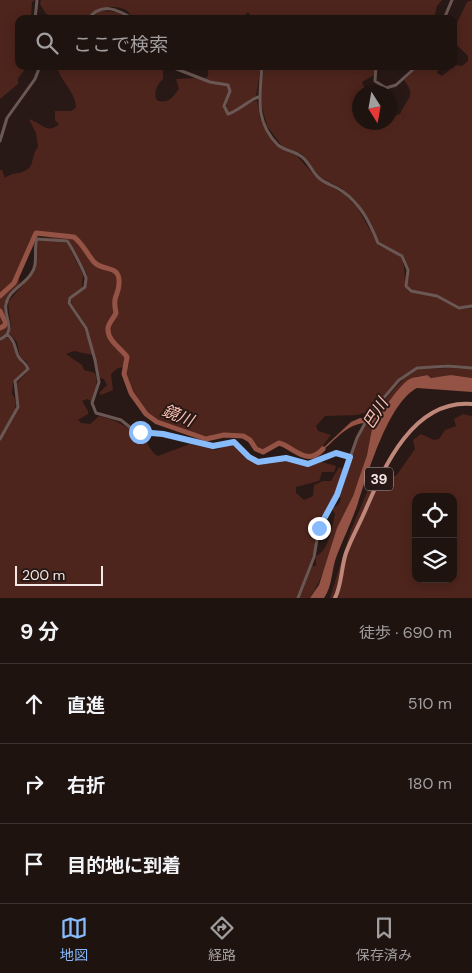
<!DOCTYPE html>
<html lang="ja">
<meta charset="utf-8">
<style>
:root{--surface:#1f1310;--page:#271c19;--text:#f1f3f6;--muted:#a19e9f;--line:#3c3230;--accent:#87bbfb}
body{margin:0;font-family:"DM Sans","Noto Sans JP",sans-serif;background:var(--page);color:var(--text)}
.controls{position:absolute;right:15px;bottom:15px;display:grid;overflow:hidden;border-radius:10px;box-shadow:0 2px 12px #0003}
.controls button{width:45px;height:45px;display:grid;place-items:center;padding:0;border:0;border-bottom:1px solid var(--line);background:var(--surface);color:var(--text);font:25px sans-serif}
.compass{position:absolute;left:352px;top:85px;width:45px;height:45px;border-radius:50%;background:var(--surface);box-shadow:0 2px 12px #0003;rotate:169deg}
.scale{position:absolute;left:15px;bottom:12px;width:88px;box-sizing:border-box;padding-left:5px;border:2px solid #f4e8e6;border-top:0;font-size:14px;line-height:18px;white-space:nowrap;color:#f4e8e6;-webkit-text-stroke:4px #291916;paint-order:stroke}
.stop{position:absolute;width:15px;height:15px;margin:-11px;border:4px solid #87bbfb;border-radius:50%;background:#fff}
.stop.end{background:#87bbfb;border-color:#fff;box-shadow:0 1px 5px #0008}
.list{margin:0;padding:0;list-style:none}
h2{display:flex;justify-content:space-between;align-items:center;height:65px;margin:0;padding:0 20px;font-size:21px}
h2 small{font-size:16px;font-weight:400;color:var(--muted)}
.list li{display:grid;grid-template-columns:32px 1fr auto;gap:15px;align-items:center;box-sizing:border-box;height:80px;padding:0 20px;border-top:1px solid var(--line)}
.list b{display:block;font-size:19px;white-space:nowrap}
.list em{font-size:16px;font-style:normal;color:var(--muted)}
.icon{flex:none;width:28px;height:28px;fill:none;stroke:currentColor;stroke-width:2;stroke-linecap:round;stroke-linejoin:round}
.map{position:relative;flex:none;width:472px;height:598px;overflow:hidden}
.search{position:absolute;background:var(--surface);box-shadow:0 2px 12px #0003;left:15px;right:15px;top:15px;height:55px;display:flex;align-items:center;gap:12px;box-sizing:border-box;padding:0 18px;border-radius:10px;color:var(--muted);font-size:19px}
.sheet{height:305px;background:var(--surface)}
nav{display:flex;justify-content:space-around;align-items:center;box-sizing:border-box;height:70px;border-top:1px solid var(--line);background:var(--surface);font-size:14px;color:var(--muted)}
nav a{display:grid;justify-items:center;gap:2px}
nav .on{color:var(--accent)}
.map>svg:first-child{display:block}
.green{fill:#4e251c;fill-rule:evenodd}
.water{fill:#945345}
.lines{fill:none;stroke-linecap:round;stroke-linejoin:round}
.river{stroke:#945345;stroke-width:5}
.minor{stroke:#6b5854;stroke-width:3}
.major{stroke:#bf877a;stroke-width:4}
.route{stroke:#87bbfb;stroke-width:6}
.labels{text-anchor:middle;stroke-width:4;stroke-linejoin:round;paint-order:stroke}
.shield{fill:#291916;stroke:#b7aaa8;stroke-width:1}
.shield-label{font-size:14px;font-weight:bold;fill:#f4e8e6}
.water-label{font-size:16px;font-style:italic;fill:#fdc1b4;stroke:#291916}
</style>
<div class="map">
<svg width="472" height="598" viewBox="0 0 472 598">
<rect width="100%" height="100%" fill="#291916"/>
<path class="green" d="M0,0H35L32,2L31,19H19V66L38,67L33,69L27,67L18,78V84L0,99Z
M41,0H442L437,6L434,19L409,17L398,19H253L248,12L241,19H159C151,14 145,20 136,18C131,17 129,11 124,9C107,4 96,7 85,19H63L46,14L40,4Z
M472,0V305L459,307L437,295L415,292L409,289L407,284L409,270L404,256L379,243L371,223L356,201L341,188L320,177L302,154L282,146L267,126L260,99L264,66H376L374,75L362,82L364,87L371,92H360V122H390V113L395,116L400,114C407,97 417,97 404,80L419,66H439L437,73L442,76L455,65L462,66L468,61V56L457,45L455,27L467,2Z
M100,11L119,12L130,19H90Z
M57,66H163V79C157,84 152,95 158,101C171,103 172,97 179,89L176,79L195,78L227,86L229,91L223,108L229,115C240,113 245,100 257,101L261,122L281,149L297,156L315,176L345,195L357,207L379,246L399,254C409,269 401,283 409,292L435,296L458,309L472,308V367L448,364L416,367L399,378L370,412L356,415L325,416L316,426L318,431L331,435C326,440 324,446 319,451C305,465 290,444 275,442L268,449L261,450L251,439L243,435L222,434L206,438L158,422L147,413L132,393L126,379L125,367L118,368L111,374L113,390L101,395L99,393L107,385L104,379L100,378L87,327L71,303L72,298L86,287L87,274L69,242L40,236L36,238C31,248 20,261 18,272C18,276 20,280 19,284C15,291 7,294 5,302C1,314 16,330 0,337V170H2L5,178C11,172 21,175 28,169C34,164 32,153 38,147L36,133L29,119C41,123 48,135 59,124L55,120V111H71L76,108C76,92 60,81 57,66Z
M211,66H261L256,96L229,113L226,110C226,101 232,93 230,86L205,79L208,76V67Z
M43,240L67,243L83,275L82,287L69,297L67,303L84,328L93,355L74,351L66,354L82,365L84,370L95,373C99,383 95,391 91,401L87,399L82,401L88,411V414L78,420L81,423L90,424L99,416C116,420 129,427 142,438C149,443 150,452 158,456L190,444L216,450L231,444L257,463L282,460L304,466L318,461L336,466L334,472H322L319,481L296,487V493L304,500L313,496L314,485L323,481H331L339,467L344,470L336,495L317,528L315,549L297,598H0V441L19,408L16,384L29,370L27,362L20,357L17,342L9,333L11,327L8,302L34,272L37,244L38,241Z
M7,337L12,341L17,358L26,368V371L13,383L12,394C23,406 7,425 0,437V340Z
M452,368L472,369V378L451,375L438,378L417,376L402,385L397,393L377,417L368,419L405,377L418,369Z
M463,414L472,416V598H330L351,530L376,471L396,476L415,449L413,440L421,434L434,440L439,439L445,430L456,426L454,419ZM416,497H453V579H416Z
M367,422L374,425C368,454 359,482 347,510C345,516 341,520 338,527C329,552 325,575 310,598H299L312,566H316V556C329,551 332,526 335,514L332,509L339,504L341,499L338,495L358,438Z"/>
<path class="water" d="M427,375L431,378L451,375L472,378V392L417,388C388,403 368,473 358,503C352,521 344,537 337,555C331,570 333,585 324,598H310L319,585L337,528L353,496L367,455L373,424C347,417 327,452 320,451L351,422L360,418H375C387,407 396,389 408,380C414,376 421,377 427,375Z"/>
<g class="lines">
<path class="river" d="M0,296L14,283L36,233L74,237C83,244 87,254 94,262C103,272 120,264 119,283C119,296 112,294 116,313C114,318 109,322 108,328C107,341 121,348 127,357L124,374L131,393L146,414L157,422L206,439L224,435L243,436L250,440L256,449L263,452L279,443C294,447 307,467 323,449
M0,311L6,323L4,326L0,328"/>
<path class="minor" d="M35,19L37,0
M88,19C102,1 118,10 134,19
M144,19H157
M444,19L452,0
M169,66L210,82L228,85L230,91L224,106L228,114C235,113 248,101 258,97
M262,66C260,96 254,121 278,145C285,151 295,151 302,157C309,162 312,172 319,178C326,184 335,186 342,191C361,204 370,223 378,243L402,256L408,270L406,286L411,291L437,296L459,308L472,306
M376,66L375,81L386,88L396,85L417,66
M0,141L7,118L35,79L40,66
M0,339C18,332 3,316 6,304C8,291 25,284 31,274C39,264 33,250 37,239L67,241C70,244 85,273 86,278C86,281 85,284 85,287L70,298L69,303L86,328L95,360L99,382L92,403L96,413L121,420L136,432L163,435L213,446L234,442L249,457L259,461L286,458L308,464L336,453L350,457
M0,439L18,407L15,381L28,369C26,362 21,362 18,356C14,347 16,342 7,334
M298,598L314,557L319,528L337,495L357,438L370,414L399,380L417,368L448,366L472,368"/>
<path class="major" d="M335,598C342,584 341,568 346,553C351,539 359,525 365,511C384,467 413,399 472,404"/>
</g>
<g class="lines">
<path class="route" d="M140,432L163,434L213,446L234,442L249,457L258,462L286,458L308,464L336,453L350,457L337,495L319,528"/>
</g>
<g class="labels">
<rect class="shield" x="365" y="467.5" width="28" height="23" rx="4"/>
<g class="shield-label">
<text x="379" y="484">39</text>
</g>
<g class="water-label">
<text transform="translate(375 413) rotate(-58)" y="6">巴川</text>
<text transform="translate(178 415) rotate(22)" y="6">鏡川</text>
</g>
</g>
</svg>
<div class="controls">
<button><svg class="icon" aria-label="locate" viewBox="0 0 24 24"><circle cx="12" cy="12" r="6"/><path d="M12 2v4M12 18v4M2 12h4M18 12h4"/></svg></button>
<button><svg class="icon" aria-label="layers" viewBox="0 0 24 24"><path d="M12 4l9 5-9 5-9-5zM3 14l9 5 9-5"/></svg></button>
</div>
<svg class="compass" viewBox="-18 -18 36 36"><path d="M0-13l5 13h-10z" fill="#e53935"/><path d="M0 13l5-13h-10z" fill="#a19e9f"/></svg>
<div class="scale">200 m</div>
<div class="stop" style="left:140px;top:432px"></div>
<div class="stop end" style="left:319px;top:528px"></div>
<div class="search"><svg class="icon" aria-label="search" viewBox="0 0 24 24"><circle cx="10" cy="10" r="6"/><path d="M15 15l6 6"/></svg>ここで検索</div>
</div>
<section class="sheet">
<h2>9 分<small>徒歩 · 690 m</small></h2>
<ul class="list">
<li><svg class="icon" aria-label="ahead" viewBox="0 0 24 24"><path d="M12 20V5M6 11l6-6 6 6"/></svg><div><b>直進</b></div><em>510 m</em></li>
<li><svg class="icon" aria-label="right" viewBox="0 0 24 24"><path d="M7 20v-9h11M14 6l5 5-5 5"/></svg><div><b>右折</b></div><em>180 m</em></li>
<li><svg class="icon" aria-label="arrive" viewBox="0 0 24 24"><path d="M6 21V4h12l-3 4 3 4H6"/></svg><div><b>目的地に到着</b></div></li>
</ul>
</section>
<nav>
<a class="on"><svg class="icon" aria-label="map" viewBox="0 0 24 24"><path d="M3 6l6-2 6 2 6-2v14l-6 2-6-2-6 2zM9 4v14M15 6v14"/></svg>地図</a>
<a><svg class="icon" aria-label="directions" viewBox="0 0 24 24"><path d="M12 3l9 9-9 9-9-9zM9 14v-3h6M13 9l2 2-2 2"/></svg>経路</a>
<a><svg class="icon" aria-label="saved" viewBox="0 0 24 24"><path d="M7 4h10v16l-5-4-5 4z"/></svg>保存済み</a>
</nav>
